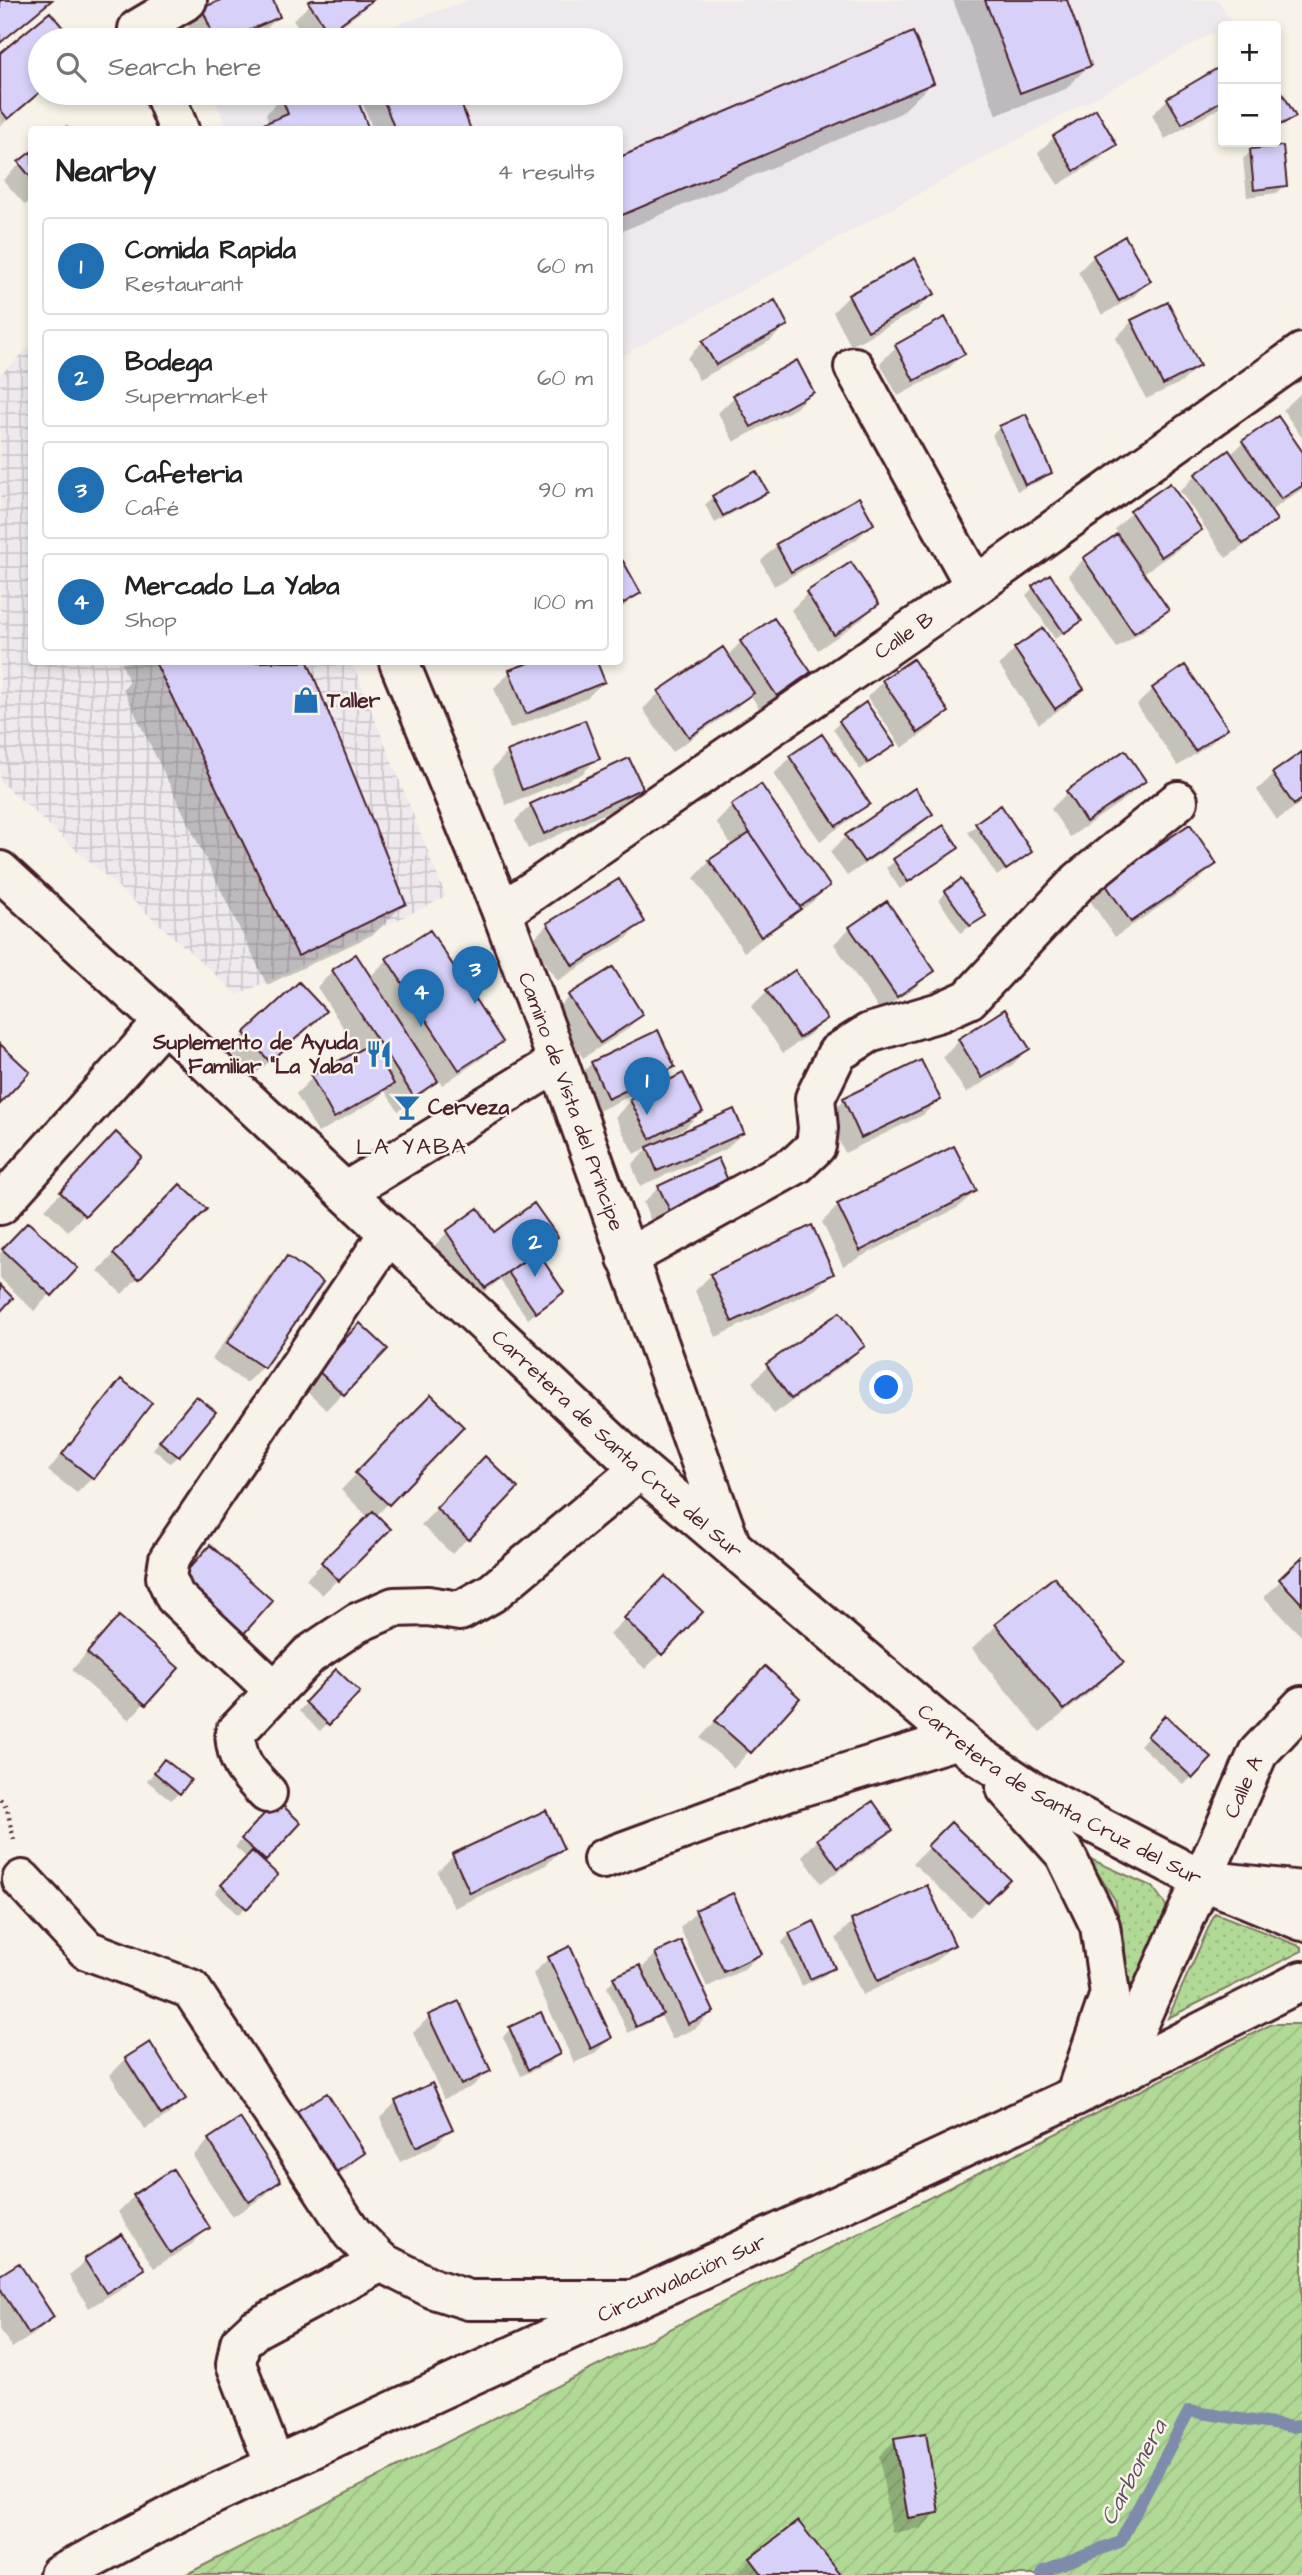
<!DOCTYPE html>
<meta charset="utf-8">
<style>
:root{--surface:#fff;--page:#f6f6f6;--text:#222;--muted:#767676;--line:#e0e0e0;--accent:#1f6fb2}
body{margin:0;font-family:"Architects Daughter",sans-serif;background:var(--page);color:var(--text)}
.controls{position:absolute;right:21px;top:21px;display:grid;overflow:hidden;border-radius:7px;box-shadow:0 4px 10px #0003}
.controls button{width:63px;height:63px;display:grid;place-items:center;padding:0;border:0;border-bottom:2px solid var(--line);background:var(--surface);color:var(--text);font:35px sans-serif}
.you{position:absolute;left:887px;top:1388px;width:24px;height:24px;margin:-18px;border:5px solid #fff;border-radius:50%;background:#1a73e8;box-shadow:0 0 0 10px #1a73e833}
.badge{display:grid;place-items:center;width:46px;height:46px;border-radius:50%;background:var(--accent);color:#fff;font-size:23px;font-weight:700}
.pin{position:absolute;translate:-50% -58px;filter:drop-shadow(0 2px 4px #0008)}
.pin::after{content:'';position:absolute;top:37px;width:24px;height:21px;background:inherit;clip-path:polygon(0 0,100% 0,50% 100%)}
.list{margin:0;padding:0;list-style:none}
h2{display:flex;justify-content:space-between;align-items:center;height:91px;margin:0;padding:0 28px;font-size:30px}
h2 small{font-size:23px;font-weight:400;color:var(--muted)}
.list li{display:grid;grid-template-columns:46px 1fr auto;gap:21px;align-items:center;box-sizing:border-box;height:98px;margin:0 14px 14px;padding:0 14px;border:2px solid var(--line);border-radius:7px}
.list b{display:block;font-size:26px;white-space:nowrap}
.list p{margin:0;font-size:23px;white-space:nowrap;color:var(--muted)}
.list em{font-size:23px;font-style:normal;color:var(--muted)}
.icon{flex:none;width:38px;height:38px;fill:none;stroke:currentColor;stroke-width:2;stroke-linecap:round;stroke-linejoin:round}
.map{position:relative;flex:none;width:1302px;height:2575px;overflow:hidden}
.search{position:absolute;background:var(--surface);box-shadow:0 4px 10px #0003;left:28px;top:28px;width:595px;height:77px;display:flex;align-items:center;gap:18px;box-sizing:border-box;padding:0 24px;border-radius:38px;color:var(--muted);font-size:26px}
.panel{position:absolute;background:var(--surface);box-shadow:0 4px 10px #0003;left:28px;top:126px;width:595px;height:539px;border-radius:7px}
.map>svg:first-child{display:block}
.built{fill:#ede9ed}
.industrial{fill:url(#industrial-grid)}
.grass{fill:url(#grass-dots);stroke:#7e7c60;stroke-width:2}
.garden{fill:url(#garden-furrows);stroke:#7e7c60;stroke-width:2}
.shadow{fill:#0003}
.lines{fill:none;stroke-linecap:round;stroke-linejoin:round}
.stream{stroke:#7e8baa;stroke-width:12}
.building{fill:#d7d1f9;stroke:#4a1f2b;stroke-width:2}
.minor-casing{stroke:#4a1f2b;stroke-width:44}
.major-casing{stroke:#4a1f2b;stroke-width:44}
.path{stroke:#4a1f2b;stroke-width:4.5;stroke-dasharray:2 5;stroke-linecap:butt}
.minor{stroke:#f7f3e8;stroke-width:38}
.major{stroke:#f7f3e8;stroke-width:38}
.labels{text-anchor:middle;stroke-width:5;stroke-linejoin:round;paint-order:stroke}
.street-label{font-size:21px;fill:#4a1f2b;stroke:#f7f3e8}
.poi-label{font-size:21px;font-weight:bold;fill:#4a1f2b;stroke:#f7f3e8;text-anchor:start}
.neighbourhood-label{font-size:23px;letter-spacing:2px;fill:#4a1f2b;stroke:#f7f3e8}
.water-label{font-size:23px;font-style:italic;fill:#604c60;stroke:#f7f3e8}
</style>
<div class="map">
<svg width="1302" height="2575" viewBox="0 0 1302 2575">
<defs>
<pattern id="industrial-grid" width="8" height="8" patternUnits="userSpaceOnUse" patternTransform="scale(1.75)"><rect width="8" height="8" fill="#ede9ed"/><path d="M0 4h8M4 0v8" fill="none" stroke="#cdc7cb"/></pattern>
<pattern id="grass-dots" width="8" height="8" patternUnits="userSpaceOnUse" patternTransform="scale(1.75)"><rect width="8" height="8" fill="#b1d996"/><path d="M2 2h.1M6 6h.1" fill="none" stroke="#9aba81" stroke-width="1.8" stroke-linecap="round"/></pattern>
<pattern id="garden-furrows" width="10" height="10" patternUnits="userSpaceOnUse" patternTransform="scale(1.75)"><rect width="10" height="10" fill="#b1d996"/><path d="M-1 1l2-2M0 10L10 0M9 11l2-2" fill="none" stroke="#9aba81"/></pattern>
</defs>
<rect width="100%" height="100%" fill="#f7f3e8"/>
<filter id="ink" filterUnits="userSpaceOnUse"><feTurbulence type="fractalNoise" baseFrequency=".0143" numOctaves="2"/><feDisplacementMap in="SourceGraphic" scale="14" xChannelSelector="R" yChannelSelector="G"/><feConvolveMatrix kernelMatrix="1 2 1 2 8 2 1 2 1" color-interpolation-filters="sRGB"/></filter>
<g filter="url(#ink)">
<path class="built" d="M469,0H1218L1231,23L620,357V130L227,129L212,93H611V40H353Z"/>
<path class="industrial" d="M31,346L32,662H352L446,897L238,995L0,781V375Z"/>
<path class="grass" d="M1088,1858L1153,1887L1167,1907L1162,1927L1125,2002V1943L1115,1900Z
M1215,1913L1302,1947V1951L1168,2018Z"/>
<path class="garden" d="M1272,2024H1302V2575H185Z"/>
<path class="shadow" d="M0,0H52L0,44Z
M225,0H271L278,17L262,33L245,40H193L187,25L203,9Z
M315,0H372L359,13L321,40H308L293,20Z
M953,0H1065L1089,65L1066,89L996,115Z
M49,14L71,40H40L41,93L0,126V55Z
M912,34L932,83L901,113L620,232V158Z
M1223,67V106L1165,139L1152,115L1168,99Z
M1278,88L1293,116L1276,129V89Z
M295,93H353L367,130L269,123L266,114L282,98Z
M359,93H456L469,130H373Z
M67,124L71,130H60Z
M1054,137L1115,144L1099,160L1058,185L1038,153Z
M1251,151L1285,185L1277,193L1247,197L1243,159Z
M32,153V200L25,205L3,180Z
M1094,256L1149,281L1133,297L1102,315L1078,272Z
M933,294L917,310L851,346L833,312L849,296Z
M1132,321L1198,366L1182,382L1146,399L1116,338Z
M786,325L770,341L699,380L687,358L703,342Z
M896,347L963,354L947,370L898,396L880,363Z
M812,391L796,408L734,442L718,413L734,397Z
M1302,392V438L1283,410Z
M1278,418L1302,454V489L1269,512L1274,520L1258,536L1226,558L1180,491L1196,475L1230,455L1243,443Z
M1000,427L1049,473L1042,480L1017,491L992,435Z
M1170,486L1199,530L1183,546L1142,574L1167,610L1150,626L1117,648L1068,575L1084,559L1119,535L1115,529L1131,513Z
M765,491L758,499L715,523L705,505L713,497Z
M872,524L856,540L774,586L761,561L777,545Z
M623,563L639,592L620,610V565Z
M850,564L877,604L861,620L818,650L791,610L807,594Z
M1033,588L1080,620L1055,639L1026,595Z
M741,642L809,672L793,688L760,710L750,694L735,709L672,752L643,709L659,693L722,650L727,656Z
M1015,649L1082,689L1066,705L1039,724L999,665Z
M912,661L947,712L931,728L902,748L867,697L883,681Z
M121,662H306L404,904L374,934L267,985L123,689L129,682Z
M535,662H595L603,682L587,698L510,729L494,688L510,672Z
M1153,689L1226,728L1210,744L1178,766L1137,705Z
M840,722L893,745L860,770L833,729Z
M508,752L598,758L582,774L506,805L492,769Z
M1125,753L1144,781L1128,797L1070,837L1051,809L1067,793Z
M1302,754V802L1277,820L1257,790L1274,774Z
M790,758L867,803L851,819L820,841L774,774Z
M641,787L625,804L528,849L515,821L531,805Z
M732,806L828,886L812,902L744,952L694,878L710,861L732,846L716,822Z
M1000,808L1030,852L997,876L968,832Z
M931,814L915,830L847,876L830,852L846,836Z
M943,827L957,848L900,889L886,868Z
M1215,864L1199,880L1115,937L1089,899L1105,883Z
M946,892L984,915L961,933L939,900Z
M643,922L627,938L557,981L532,940L548,924Z
M850,928L933,970L917,986L880,1011L834,944Z
M356,956L369,978L387,960L500,1041L484,1057L442,1085L438,1079L420,1097L398,1111L385,1091L376,1100L318,1133L296,1094L312,1078L359,1052L317,987L333,971Z
M767,991L825,1019L809,1035L783,1053L751,1007Z
M570,996L641,1015L625,1031L583,1058L553,1012Z
M308,1027L253,1076L229,1050L245,1034Z
M959,1041L1028,1049L1012,1065L966,1093L943,1057Z
M921,1062L939,1099L923,1115L845,1153L827,1116L844,1100Z
M592,1063L673,1066L657,1083L592,1114L576,1079Z
M631,1101L701,1112L685,1128L670,1135L672,1138L742,1133L726,1149L640,1186L632,1165L649,1147L634,1154L615,1117Z
M953,1148L975,1191L959,1207L843,1266L822,1222L838,1206Z
M101,1151L139,1157L68,1231L45,1209Z
M717,1160L655,1230L643,1203L659,1187Z
M164,1202L204,1209L122,1294L98,1271Z
M478,1211L493,1234L555,1236L537,1254L554,1299L528,1319L500,1280L469,1303L431,1249L447,1233Z
M29,1224L75,1268L34,1311L0,1278V1253Z
M287,1258L262,1367L246,1383L212,1359L271,1275Z
M832,1273L816,1289L716,1337L695,1291L711,1275Z
M360,1325L385,1349L326,1410L301,1386Z
M863,1346L847,1362L774,1414L752,1382L768,1366Z
M121,1382L93,1477L77,1493L48,1471L105,1398Z
M188,1406L178,1456L170,1463L153,1449Z
M415,1413L462,1427L376,1516L389,1529L322,1595L306,1579L369,1518L341,1490Z
M469,1475L468,1538L452,1554L421,1525Z
M1302,1560V1637L1264,1597Z
M665,1578L661,1653L645,1669L609,1635Z
M1054,1579L1121,1662L1098,1686L1040,1732L972,1649L996,1626Z
M103,1634L176,1668L129,1720L72,1670Z
M336,1671L358,1692L320,1731L299,1711Z
M749,1684L797,1698L734,1768L700,1738Z
M1158,1725L1209,1758L1184,1785L1140,1745Z
M157,1769L179,1793L171,1800L147,1781Z
M277,1803L299,1823L262,1863L275,1875L238,1915L215,1893L247,1858L235,1847Z
M951,1825L1008,1879L970,1917L913,1863Z
M891,1830L875,1846L821,1883L802,1856L818,1840Z
M562,1849L546,1865L454,1908L437,1872L453,1856Z
M926,1887L953,1945L936,1961L862,1995L836,1938L852,1922Z
M696,1912L760,1954L743,1970L707,1987L680,1928Z
M790,1934L833,1967L825,1975L802,1986L782,1942Z
M656,1954L712,2012L696,2028L672,2039L660,2014L653,2021L628,2033L607,1987L614,1979L640,1970Z
M549,1958L610,2038L594,2054L574,2063L533,1974Z
M429,2017L489,2070L473,2086L444,2099L413,2033Z
M510,2029L558,2054L551,2062L521,2076L503,2037Z
M126,2059L184,2098L168,2115L145,2129L110,2075Z
M396,2102L451,2129L435,2145L400,2162L380,2118Z
M280,2131L363,2153L347,2169L316,2188Z
M209,2140L279,2181L263,2197L232,2217L193,2156Z
M134,2196L208,2228L192,2244L154,2268L118,2212Z
M85,2260L143,2269L127,2285L89,2308L69,2276Z
M0,2277L52,2317L36,2333L12,2348L0,2329Z
M895,2440L937,2512L921,2528L892,2533L879,2456Z
M751,2559L838,2575H735Z"/>
<g class="lines">
<path class="stream" d="M1042,2575L1044,2571L1120,2542L1189,2411L1292,2427L1302,2425"/>
</g>
<path class="building" d="M0,0H52L0,43Z
M221,0H273L280,17L226,40H215L202,8Z
M312,0H373L329,32L308,2Z
M985,0H1067L1091,66L1020,93Z
M50,12L73,40H40V92L8,119L0,109V53Z
M913,32L934,83L620,216V157Z
M1223,65V100L1182,124L1167,98Z
M1278,85L1296,117L1276,127V87Z
M291,93H355L369,130H249L288,114L281,96Z
M381,93H457L471,130H395Z
M1096,109L1117,145L1074,171L1053,136Z
M1283,146L1287,186L1254,190L1250,149Z
M32,151V179L18,162Z
M1125,236L1151,281L1119,301L1093,255Z
M915,258L935,294L868,331L848,295Z
M775,300L788,325L716,365L702,341Z
M1168,302L1200,366L1163,385L1131,320Z
M945,317L965,354L914,381L895,345Z
M797,360L814,392L751,427L733,395Z
M1026,414L1052,473L1025,485L999,426Z
M1278,416L1302,451V486L1281,499L1242,441Z
M1229,450L1277,520L1243,544L1195,474Z
M756,471L768,492L723,516L712,496Z
M1170,483L1202,530L1161,557L1130,511Z
M859,497L874,524L791,572L776,544Z
M1117,534L1169,610L1134,633L1083,558Z
M623,561L641,593L620,605V563Z
M851,562L879,604L834,635L806,592Z
M1050,574L1082,621L1064,633L1032,586Z
M774,618L811,672L777,696L740,641Z
M1043,628L1084,689L1055,709L1014,648Z
M723,647L754,693L689,737L658,691Z
M913,659L949,712L918,733L882,680Z
M155,662H308L406,904L298,956Z
M531,662H597L605,682L526,714L509,670Z
M1185,665L1228,728L1195,751L1152,688Z
M866,702L895,745L868,763L839,721Z
M585,720L600,759L522,790L507,751Z
M822,734L870,804L836,826L789,756Z
M1125,750L1146,781L1086,822L1066,791Z
M1302,752V799L1294,805L1272,773Z
M629,758L643,788L544,834L530,804Z
M761,784L830,886L800,907L731,805Z
M915,788L933,814L864,862L845,835Z
M1001,805L1032,852L1006,870L975,823Z
M1190,824L1217,864L1131,922L1104,882Z
M944,825L959,848L908,882L893,859Z
M750,833L801,909L761,937L709,860Z
M619,879L645,922L573,966L547,923Z
M961,879L986,916L970,926L945,891Z
M887,901L935,971L897,997L849,927Z
M430,930L503,1042L459,1070L386,958Z
M356,954L438,1081L414,1097L332,970Z
M613,967L643,1015L600,1043L568,995Z
M795,970L827,1019L799,1038L766,990Z
M299,982L326,1011L270,1062L244,1033Z
M1005,1009L1030,1049L982,1078L958,1039Z
M658,1030L675,1067L608,1099L591,1062Z
M372,1043L394,1084L334,1118L311,1076Z
M0,1044L30,1072L0,1104Z
M921,1060L941,1100L861,1138L843,1098Z
M683,1073L703,1112L650,1139L630,1100Z
M734,1109L744,1133L657,1171L647,1147Z
M116,1132L142,1157L85,1216L60,1192Z
M954,1146L977,1191L860,1251L837,1204Z
M718,1158L731,1187L672,1215L658,1186Z
M180,1184L207,1209L139,1279L113,1254Z
M534,1203L558,1237L485,1288L446,1231L478,1208L494,1232Z
M28,1222L78,1268L52,1296L2,1249Z
M812,1225L834,1274L732,1322L710,1274Z
M537,1251L564,1292L536,1313L508,1272Z
M287,1256L323,1282L264,1368L227,1343Z
M0,1285L13,1298L0,1312Z
M840,1312L865,1346L791,1399L766,1364Z
M360,1323L388,1349L344,1395L316,1369Z
M121,1379L152,1403L94,1479L62,1454Z
M431,1395L464,1427L389,1505L355,1473Z
M196,1396L216,1412L179,1457L159,1441Z
M485,1456L518,1488L469,1540L436,1508Z
M373,1511L391,1529L339,1581L321,1562Z
M210,1545L273,1601L240,1638L177,1582Z
M1302,1557V1604L1279,1579Z
M665,1576L703,1612L662,1655L624,1618Z
M1054,1577L1124,1662L1064,1710L995,1624Z
M119,1616L179,1668L146,1705L87,1653Z
M765,1666L800,1698L751,1753L715,1721Z
M336,1669L360,1692L329,1725L305,1702Z
M1165,1715L1212,1758L1193,1778L1147,1736Z
M164,1759L191,1780L180,1794L154,1772Z
M277,1800L301,1823L266,1861L241,1839Z
M873,1801L893,1830L838,1868L817,1839Z
M546,1810L564,1849L470,1893L452,1854Z
M951,1822L1010,1879L987,1902L927,1846Z
M252,1851L278,1875L247,1909L221,1885Z
M927,1885L955,1945L878,1981L851,1920Z
M733,1893L762,1954L724,1972L695,1910Z
M814,1921L835,1968L810,1979L789,1933Z
M681,1941L714,2012L688,2024L655,1953Z
M570,1946L612,2038L591,2049L548,1957Z
M640,1965L663,2014L636,2027L613,1977Z
M459,2001L491,2071L461,2085L428,2015Z
M541,2012L560,2054L528,2070L509,2027Z
M150,2042L186,2099L161,2115L125,2058Z
M432,2083L453,2129L416,2147L395,2101Z
M327,2093L365,2153L333,2174L294,2113Z
M240,2118L281,2181L249,2202L208,2139Z
M173,2169L210,2228L170,2253L133,2195Z
M122,2234L145,2269L106,2293L84,2259Z
M19,2263L54,2317L29,2334L0,2288V2275Z
M926,2433L939,2513L908,2518L894,2438Z
M798,2521L841,2575H763L750,2558Z"/>
<g class="lines">
<defs>
<g id="minor">
<path d="M138,29L187,0"/>
<path d="M164,93L179,130"/>
<path d="M854,367L975,586"/>
<path id="s1" d="M399,662L502,912L558,1062L731,1546"/>
<path id="s2" d="M502,912L975,586L1302,353"/>
<path d="M345,1192L558,1062"/>
<path d="M0,1205L164,1022"/>
<path d="M627,1258L797,1164L816,1146L818,1128L815,1098L837,1053L869,1033L940,1012L969,999L1079,881L1178,801"/>
<path d="M275,1691L175,1597L166,1577L169,1559L389,1233"/>
<path d="M267,1793C247,1772 237,1764 235,1733L309,1655L357,1623L394,1607L428,1606L460,1611L492,1593L640,1469"/>
<path d="M603,1859L790,1790L958,1739"/>
<path d="M22,1880L87,1950L191,1989L352,2233L381,2262L434,2289L469,2300H634"/>
<path id="s3" d="M1202,1880L1258,1753L1302,1706"/>
<path d="M275,2466L236,2364L240,2343L255,2329L381,2262"/>
</g>
<g id="major">
<path id="s4" d="M0,871L164,1022L640,1469L974,1753L1033,1792L1202,1880L1302,1921"/>
<path d="M1006,1788L1065,1854L1100,1926L1110,1994L1075,2096"/>
<path d="M1114,2077L1202,1880L1302,1891"/>
<path id="s5" d="M59,2575L201,2500L1075,2096L1302,1981"/>
</g>
</defs>
<use href="#minor" class="minor-casing"/>
<use href="#major" class="major-casing"/>
<path class="path" d="M0,1799L7,1808L14,1841"/>
<use href="#minor" class="minor"/>
<use href="#major" class="major"/>
</g>
</g>
<defs>
<symbol id="shop-bare" viewBox="-9 -9 18 18"><path d="M-5-2.5h2.3a2.7 3.5 0 0 1 5.4 0H5L5.5 6h-11ZM-1.5-2.5h3a1.5 2.3 0 0 0-3 0Z" fill="#1f6fb2" stroke="#f7f3e8" stroke-width="2.5" paint-order="stroke"/></symbol>
<symbol id="restaurant-bare" viewBox="-9 -9 18 18"><path d="M-5-6h1v4h1v-4h1v4h1v-4h1v5L-1.5 .5V6h-2V.5L-5-1ZM5-6V6H3V1.5H1.5Q1.5-4 5-6Z" fill="#1f6fb2" stroke="#f7f3e8" stroke-width="2.5" paint-order="stroke"/></symbol>
<symbol id="bar-bare" viewBox="-9 -9 18 18"><path d="M-6-5H6L.8 .8V4.5H3.5V6h-7V4.5H-.8V.8Z" fill="#1f6fb2" stroke="#f7f3e8" stroke-width="2.5" paint-order="stroke"/></symbol>
</defs>
<g fill-rule="evenodd">
<use href="#shop-bare" x="287" y="681" width="38" height="38"/>
<use href="#restaurant-bare" x="360" y="1035" width="38" height="38"/>
<use href="#bar-bare" x="388" y="1088" width="38" height="38"/>
</g>
<g class="labels">
<g class="street-label">
<text dy="7" stroke="none"><textPath href="#s2" startOffset="488">Calle B</textPath></text>
<text dy="7" stroke="none"><textPath href="#s1" startOffset="472">Camino de Vista del Príncipe</textPath></text>
<text dy="7" stroke="none"><textPath href="#s4" startOffset="842">Carretera de Santa Cruz del Sur</textPath></text>
<text dy="7" stroke="none"><textPath href="#s3" startOffset="102">Calle A</textPath></text>
<text dy="7" stroke="none"><textPath href="#s4" startOffset="1409">Carretera de Santa Cruz del Sur</textPath></text>
<text dy="7" stroke="none"><textPath href="#s5" startOffset="690">Circunvalación Sur</textPath></text>
</g>
<g class="poi-label">
<text x="327" y="707">Taller</text>
<text x="358" y="1049" text-anchor="end">Suplemento de Ayuda<tspan x="358" dy="24">Familiar "La Yaba"</tspan></text>
<text x="428" y="1114">Cerveza</text>
</g>
<g class="neighbourhood-label">
<text x="412" y="1154">LA YABA</text>
</g>
<g class="water-label">
<text transform="translate(1133 2472) rotate(-62)" y="8">Carbonera</text>
</g>
</g>
</svg>
<div class="controls">
<button>+</button>
<button>−</button>
</div>
<div class="you"></div>
<div class="pin badge" style="left:647px;top:1115px">1</div>
<div class="pin badge" style="left:535px;top:1277px">2</div>
<div class="pin badge" style="left:475px;top:1004px">3</div>
<div class="pin badge" style="left:421px;top:1027px">4</div>
<div class="search"><svg class="icon" aria-label="search" viewBox="0 0 24 24"><circle cx="10" cy="10" r="6"/><path d="M15 15l6 6"/></svg>Search here</div>
<section class="panel">
<h2>Nearby<small>4 results</small></h2>
<ul class="list">
<li><span class="badge">1</span><div><b>Comida Rapida</b><p>Restaurant</p></div><em>60 m</em></li>
<li><span class="badge">2</span><div><b>Bodega</b><p>Supermarket</p></div><em>60 m</em></li>
<li><span class="badge">3</span><div><b>Cafeteria</b><p>Café</p></div><em>90 m</em></li>
<li><span class="badge">4</span><div><b>Mercado La Yaba</b><p>Shop</p></div><em>100 m</em></li>
</ul>
</section>
</div>
